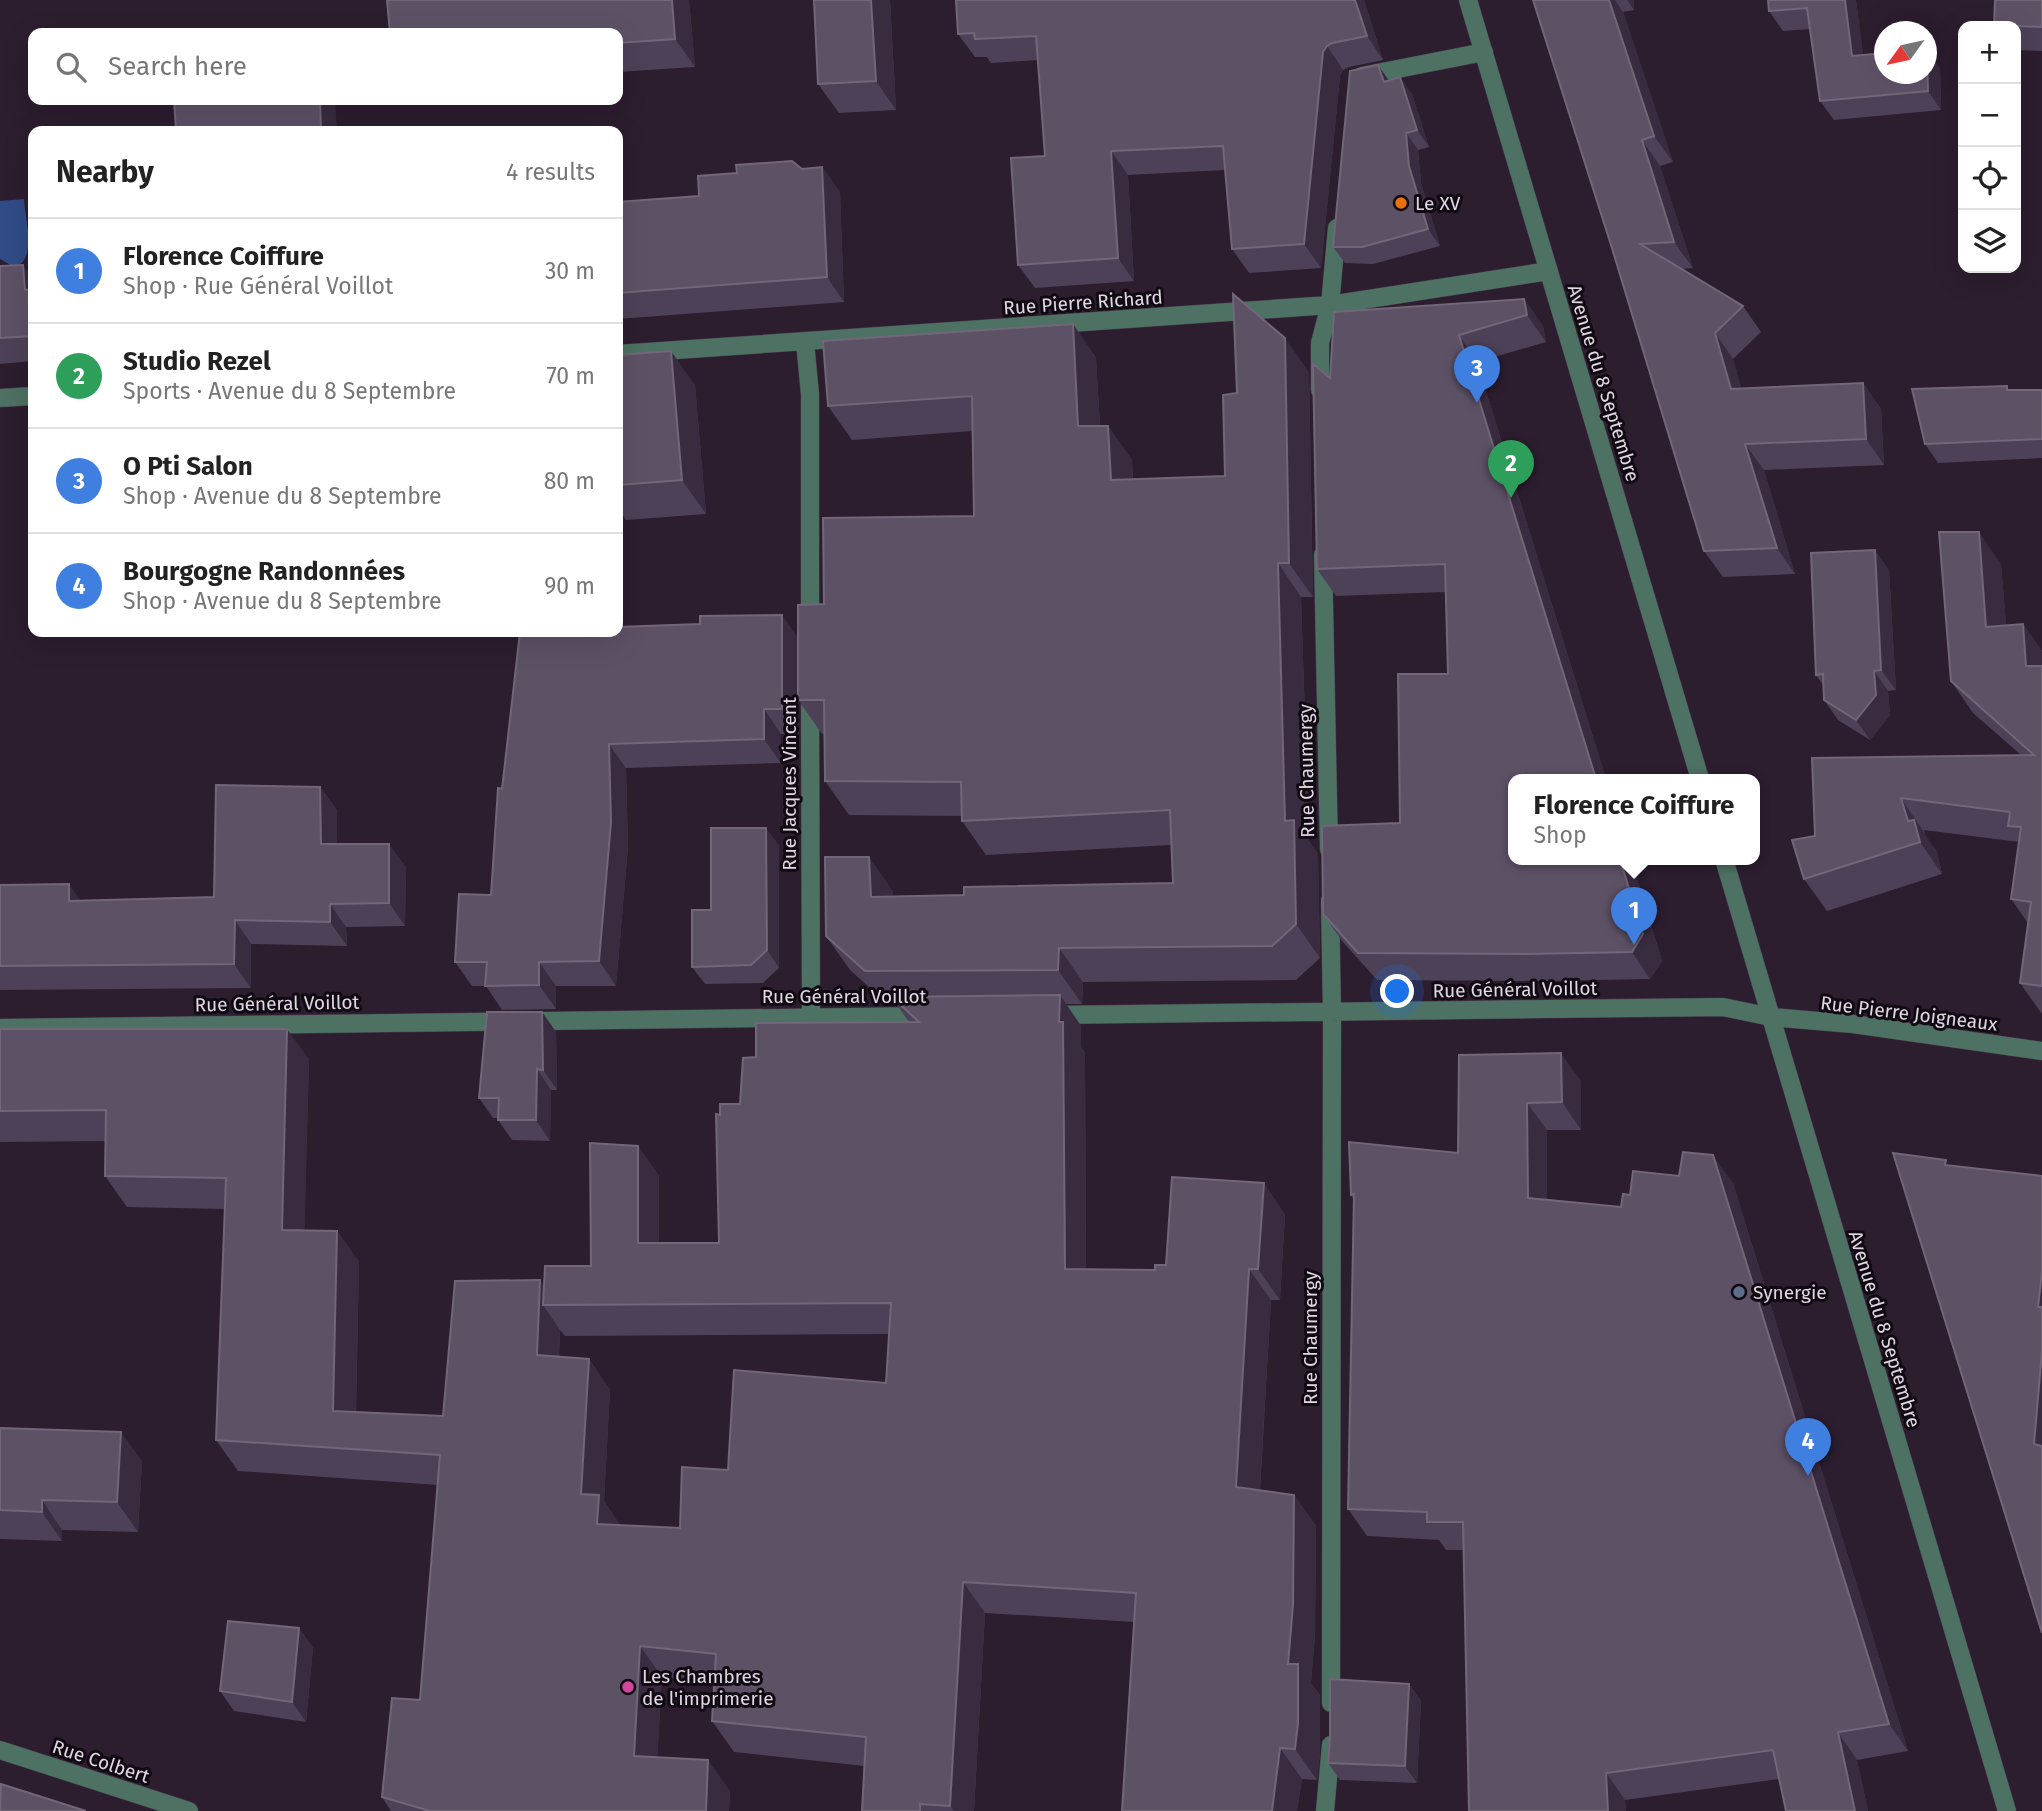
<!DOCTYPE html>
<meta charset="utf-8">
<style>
:root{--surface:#fff;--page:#f6f6f6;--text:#222;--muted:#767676;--line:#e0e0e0;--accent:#735883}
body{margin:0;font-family:"Fira Sans",sans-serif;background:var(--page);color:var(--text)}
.controls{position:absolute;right:21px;top:21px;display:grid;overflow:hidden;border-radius:14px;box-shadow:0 7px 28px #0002}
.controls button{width:63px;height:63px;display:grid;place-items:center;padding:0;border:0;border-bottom:2px solid var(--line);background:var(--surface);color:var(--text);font:35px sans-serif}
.compass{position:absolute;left:1874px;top:21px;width:63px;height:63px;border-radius:50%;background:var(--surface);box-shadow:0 7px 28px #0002;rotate:237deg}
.you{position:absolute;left:1398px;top:992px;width:24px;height:24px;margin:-18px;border:5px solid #fff;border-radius:50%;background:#1a73e8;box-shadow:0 0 0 10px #1a73e833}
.badge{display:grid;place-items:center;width:46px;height:46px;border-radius:50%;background:var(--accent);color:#fff;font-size:23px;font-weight:700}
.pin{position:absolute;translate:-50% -58px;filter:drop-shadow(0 2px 4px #0008)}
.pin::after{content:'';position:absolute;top:37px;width:24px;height:21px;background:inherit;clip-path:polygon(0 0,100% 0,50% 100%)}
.popup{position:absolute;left:1508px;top:774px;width:252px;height:91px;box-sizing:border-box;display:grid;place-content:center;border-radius:14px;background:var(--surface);filter:drop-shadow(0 2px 5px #0005);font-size:23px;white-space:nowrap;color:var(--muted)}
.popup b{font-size:26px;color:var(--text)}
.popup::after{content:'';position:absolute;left:50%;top:100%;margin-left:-14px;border:14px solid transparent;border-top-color:var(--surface)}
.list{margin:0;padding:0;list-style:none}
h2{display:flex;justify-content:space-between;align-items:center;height:91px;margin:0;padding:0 28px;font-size:30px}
h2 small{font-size:23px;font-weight:400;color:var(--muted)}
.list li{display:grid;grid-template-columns:46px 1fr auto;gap:21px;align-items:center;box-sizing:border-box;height:105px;padding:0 28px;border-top:2px solid var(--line)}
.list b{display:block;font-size:26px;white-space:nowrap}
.list p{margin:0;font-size:23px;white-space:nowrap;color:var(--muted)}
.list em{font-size:23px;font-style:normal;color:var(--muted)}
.icon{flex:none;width:38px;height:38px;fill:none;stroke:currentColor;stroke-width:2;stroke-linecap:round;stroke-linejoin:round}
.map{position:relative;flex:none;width:2042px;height:1811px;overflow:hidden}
.search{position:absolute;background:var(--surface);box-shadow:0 7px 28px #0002;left:28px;top:28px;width:595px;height:77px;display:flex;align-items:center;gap:18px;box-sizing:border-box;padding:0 24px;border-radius:14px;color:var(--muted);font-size:26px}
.panel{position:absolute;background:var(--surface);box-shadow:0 7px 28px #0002;left:28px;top:126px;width:595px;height:511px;border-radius:14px}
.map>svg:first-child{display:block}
.water{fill:#304c87}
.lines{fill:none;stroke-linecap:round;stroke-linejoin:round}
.minor-casing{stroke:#493b4c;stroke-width:19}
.minor{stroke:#4d7163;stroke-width:18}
.wall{fill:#4d4157;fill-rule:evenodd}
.shaded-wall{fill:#392c40}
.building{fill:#5d5166;stroke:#726679;stroke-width:2}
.food-dot{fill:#e8710a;stroke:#100a12;stroke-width:2.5}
.service-dot{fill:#5c6f8a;stroke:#100a12;stroke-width:2.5}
.hotel-dot{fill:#d1479c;stroke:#100a12;stroke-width:2.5}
.labels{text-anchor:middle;stroke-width:6;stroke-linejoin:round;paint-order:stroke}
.poi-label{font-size:19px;fill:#e1d7e3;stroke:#100a12;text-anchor:start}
.street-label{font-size:19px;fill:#e1d7e3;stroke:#100a12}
</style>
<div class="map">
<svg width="2042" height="1811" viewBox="0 0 2042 1811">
<rect width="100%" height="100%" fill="#2c1d2f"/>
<path class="water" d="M24,199C25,219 38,261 14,267L0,259V201Z"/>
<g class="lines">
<defs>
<path id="minor" d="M1468,0L1700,779
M1362,76L1484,52
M805,342L810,394V628
M618,354L1330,305L1549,271
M1320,390V343L1330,305L1337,228
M0,398L33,396
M1323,555L1329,849
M810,695L811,1017
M1724,859L2007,1811
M1330,901L1332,1013L1331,1703
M1050,1015L1723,1007L1771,1017L1853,1024L2042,1051
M0,1028L927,1016
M0,1750L189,1811
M1325,1811L1331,1745"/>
</defs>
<use href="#minor" class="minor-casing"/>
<use href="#minor" class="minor"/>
</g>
<path class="wall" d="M689,0L695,67L618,72V33H390Z
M814,0H890L896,110L839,113L818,84Z
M1364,0L1383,60L1349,67L1343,70L1340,76L1321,268L1249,273L1232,249L1225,170L1128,175L1134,281L1035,288L1018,265L1045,156L1038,60L991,63L987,57H975L958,34Z
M1533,0H1634V10L1623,12L1673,162L1660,166L1693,268L1681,269L1743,306L1761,332L1733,359L1741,388L1863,383L1881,409L1884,465L1764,470L1795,574L1723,577L1704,551L1611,245Z
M1856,0L1863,55L1927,50L1940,69L1941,110L1834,120L1820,101L1810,29L1783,31L1769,11Z
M2042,0V51L2016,50V26H1995L1994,25Z
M1389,81L1412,94L1429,147L1418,150L1421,183L1440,246L1373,264L1345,263L1333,247Z
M822,167L840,192L844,302L618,319V202L699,196L802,169Z
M0,266L33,280V361L0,364Z
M1524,299L1543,326L1546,342L1477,362L1606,779H1513V859H1631L1662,961L1650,979L1546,981L1377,980L1342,941L1323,914L1400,823L1448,674L1446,592L1336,596L1317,569L1330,378Z
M1073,324L1096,358L1100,426H1108L1132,460L1133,480L1225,476L1237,393L1309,372L1313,597H1301L1309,841L1318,854L1320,958L1296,980L1083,982L1082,1004H1066L1081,1026V1047L1085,1053L1086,1269L1155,1270L1285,1214L1280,1300H1271L1260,1490L1294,1495L1316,1526L1315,1635L1311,1683L1320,1695V1753L1317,1780L1302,1779L1297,1811H1122L1134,1622L985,1613L974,1811H862L864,1766L734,1752L712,1721L715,1683L662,1677L657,1757L730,1791L729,1811H391L382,1797L420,1700L438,1485L238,1471L216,1440L225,1209L127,1207L105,1176L106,1141L0,1142V1029L309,1059L304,1231H337L359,1262L356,1412L443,1416L540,1280L544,1287L591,1266L638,1146L659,1176V1243H719L720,1115L740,1104L756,1057L909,1022L897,1005H889L850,970L826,936L893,891V896L964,895L1173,883L1171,845L986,855L962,821V816L849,815L825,781L824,734H822L799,701V734H781V763L626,768L628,847L616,986H556V1009L502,1010L486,986H472L455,962L491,895L502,789L798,637L824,604L974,516L972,431L852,440L828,406ZM560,1330L565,1336L889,1334L886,1383L728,1470L680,1528L620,1525L604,1501L610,1390L589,1359L559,1357Z
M618,355L695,385L706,514L626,520L618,509Z
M2010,390H2042V458L1938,463L1925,444Z
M2001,564L2006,625L2023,624L2042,651V1014L2020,983L2028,923L2011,899L2019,842L1924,830L1925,835L1937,852L1942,874L1827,911L1804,879L1815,836L1812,758L2021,755L1973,713L1951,681Z
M1889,570L1896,690L1888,691L1890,715L1870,740L1838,720L1824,700L1823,685L1816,675Z
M320,787L337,810V844L406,867L405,926L346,927L347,946L251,944V988L0,990V885L80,901L214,897Z
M779,845V968L763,983L705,984L692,967L711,910Z
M542,1012L556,1032L557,1090H551L550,1141L512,1140L498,1120V1118H493L479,1098Z
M1459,1055L1581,1081V1130H1547V1199L1621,1207L1630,1195L1733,1183L1908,1751L1857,1760L1868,1811H1786L1779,1779L1625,1800L1626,1811L1464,1550H1446L1439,1540L1367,1536L1348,1509L1354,1200L1351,1195L1458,1153Z
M0,1428L142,1461L138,1532L62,1530V1541L0,1539Z
M299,1628L313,1648L306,1722L234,1711L220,1691Z
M1409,1684L1421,1701L1417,1783L1340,1780L1328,1763Z"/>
<path class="shaded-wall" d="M672,0H689L695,67L675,39Z
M871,0H890L896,110L876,81Z
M1355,0H1364L1383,60L1367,36Z
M1609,0H1615L1623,12L1673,162L1654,136Z
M1627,0H1634V10Z
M1845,0H1856L1866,75L1852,56Z
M1327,46L1343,70L1340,76L1321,268L1304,244L1323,52Z
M1927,50L1940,69L1941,110L1928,91Z
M1378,65L1390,82H1384Z
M1400,77L1412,94L1429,147L1417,130Z
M320,100H335L337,131H321Z
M1406,133L1418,150L1421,183L1440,246L1428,229L1409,166Z
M1642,140L1660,166L1693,268L1674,242Z
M1111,151L1128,175L1134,281L1118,258Z
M822,167L840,192L844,302L827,277Z
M23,265L33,280V302L25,290Z
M1524,299L1543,326L1546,342L1527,315Z
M1073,324L1096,358L1102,460L1078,426Z
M1715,333L1733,359L1749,415L1731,389Z
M1459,335L1477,362L1606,779H1596Z
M1285,338L1309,372L1313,597L1289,563Z
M671,351L695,385L706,514L682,480Z
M1863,383L1881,409L1884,465L1866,439Z
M1108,426L1132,460L1134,514L1111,480Z
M1745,444L1764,470L1795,574L1777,548Z
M1979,532L2001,564L2009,659L1986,627Z
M1875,550L1889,570L1896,690L1881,670Z
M1278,563L1301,597L1309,841L1318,854L1320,958L1296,924L1285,821Z
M782,615L799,639V734L782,709Z
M2023,624L2042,651V689L2026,666Z
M1874,671L1888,691L1890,715L1870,740L1856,720Z
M764,709L781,734V763L764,739Z
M609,744L626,768L628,847L616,986L599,961Z
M320,787L337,810V867L321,844Z
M1901,798L1937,852L1942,874L1920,842L1908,821Z
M766,828L779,845V968L767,950Z
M389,844L406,867L405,926L389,903Z
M869,857L893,891L894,930L871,897Z
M1620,859H1631L1662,961L1650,979L1632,952Z
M69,884L85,908L69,901Z
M330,904L346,927L347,946L330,922Z
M235,920L251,944V988L234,964Z
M1059,948L1083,982L1082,1004L1058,970Z
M539,962L556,986V1009L539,985Z
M1060,995L1081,1026V1047L1085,1053L1086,1300L1065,1269L1059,1022Z
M542,1012L556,1032L557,1090L543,1070Z
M287,1029L309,1059L304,1261L282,1230Z
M1561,1053L1581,1081V1130L1562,1102Z
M537,1069L551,1090L550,1141L536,1120Z
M1527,1103L1547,1130V1225L1528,1198Z
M638,1146L659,1176V1274L638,1243Z
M1713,1155L1733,1183L1908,1751L1889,1724Z
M1264,1183L1285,1214L1280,1300L1258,1269Z
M337,1231L359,1262L355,1442L333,1411Z
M1249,1269L1271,1300L1258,1518L1236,1487Z
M2042,1272V1312L2038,1307Z
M540,1280L557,1305H543L560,1330L558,1386L537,1355Z
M2042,1351V1456L2034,1444Z
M589,1359L610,1390L604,1501L621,1526L597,1524L581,1494Z
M121,1432L142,1461L138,1532L117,1502Z
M1294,1495L1316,1526L1315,1635L1311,1683L1320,1695V1753L1317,1780L1295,1749L1288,1664Z
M42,1500L62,1530V1541L42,1512Z
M963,1582L985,1613L974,1811H954L950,1806Z
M299,1628L313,1648L306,1722L292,1702Z
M640,1646L662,1677L656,1787L634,1756Z
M1409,1684L1421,1701L1417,1783L1405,1766Z
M1838,1732L1857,1760L1868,1811H1855Z
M1280,1748L1302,1779L1297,1811H1272Z
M708,1760L730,1791L729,1811H706Z
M1606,1773L1625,1800L1626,1811H1608Z"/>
<path class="building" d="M387,0H672L675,39L618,43V33H557L556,29L510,33H390Z
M814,0H871L876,81L818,84Z
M956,0H1355L1367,36L1332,43L1327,46L1323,52L1304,244L1232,249L1223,146L1111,151L1118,258L1018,265L1011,158L1045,156L1036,36L975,39L974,33L958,34Z
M1533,0H1609L1654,136L1642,140L1674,242L1640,244L1743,306L1715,333L1731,389L1863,383L1866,439L1745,444L1777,548L1704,551L1611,245Z
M1768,0H1845L1852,56L1885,53V74H1927V54L1928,91L1820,101L1807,8L1769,11Z
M1995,0H2042V27L1994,25Z
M1378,65L1384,82L1400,77L1417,130L1406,133L1409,166L1428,229L1362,247H1333L1350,71Z
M174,100H320L321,131H176Z
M792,161L802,169L822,167L827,277L618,293V202L699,196L698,176L737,173L736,165Z
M23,265L25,290L33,289V336L0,338V266Z
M1233,294L1285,338L1289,563H1278L1285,821L1294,820L1296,924L1272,946L1059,948L1058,970L865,971L826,936L825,857H869L871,897L964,895V887L1173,883L1170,810L962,821L961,782L825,781L824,700H798V605L824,604L823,518L974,516L972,396L828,406L823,341L1073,324L1078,426H1108L1111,480L1225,476L1223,395L1237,393Z
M1524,299L1527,315L1459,335L1596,779H1513V859H1620L1643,934L1632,952L1527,954L1358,953L1323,914L1322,826L1400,823L1398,674H1448L1445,564L1317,569L1313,364L1330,378L1334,312Z
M671,351L682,480L618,485V355Z
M2007,386V390H2042V439L1925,444L1912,389Z
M1939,532H1979L1986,627L2023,624L2026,666H2042V986L2020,983L2031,902L2011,899L2021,827L2008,826L2010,812L1901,798L1908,821L1914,820L1920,842L1804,879L1792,840L1815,836L1812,758L2034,755L1951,681Z
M1875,550L1881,670L1874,671L1876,695L1856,720L1824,700L1823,674L1816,675L1811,553Z
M782,615V709H764V739L609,744L611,822L599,961L539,962V985L485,986L487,962H455L459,894L491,895L498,788L502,789L520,632H618V627L700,624V616Z
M216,785L320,787L321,844H389V903L330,904V922L235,920L234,964L0,966V885L69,884V901L214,897Z
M711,828H766L767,950L751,965L692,967V910H711Z
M1060,995L1059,1022H1063L1065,1269L1155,1270V1265H1166L1172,1177L1264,1183L1258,1269H1249L1236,1487L1294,1495L1293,1605L1288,1664H1298V1723L1295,1749L1280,1748L1272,1811H1122L1136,1593L963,1582L950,1806L920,1804V1811H862L866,1737L712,1721L716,1654L640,1646L634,1756L708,1760L706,1811H430L382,1797L392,1698L420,1700L440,1455L216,1440L226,1178L105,1176L106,1110L0,1111V1029H287L282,1230L337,1231L333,1411L443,1416L455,1281L540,1280L537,1355L589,1359L581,1494L599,1495L597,1524L680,1528L682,1467L728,1470L734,1370L886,1383L891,1303L543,1305L545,1266H591L590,1143L638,1146V1243H719L716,1114L720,1115V1104H740L743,1058L756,1057V1023L919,1022L892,997Z
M487,1012H542L543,1070L537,1069L536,1120H498L499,1098H479Z
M1561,1053L1562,1102L1527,1103L1528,1198L1621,1207L1623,1194L1630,1195L1633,1171L1679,1176L1683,1152L1713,1155L1889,1724L1838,1732L1855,1811H1786L1773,1750L1606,1773L1608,1811H1469L1463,1522H1427V1512L1348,1509L1354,1194L1351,1195L1349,1142L1458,1153L1459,1055Z
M1893,1153L1946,1160L1945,1165L2042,1176V1272L2038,1307H2042V1351L2034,1444L2042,1446V1633Z
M0,1428L121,1432L117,1502L42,1500V1512L0,1510Z
M228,1621L299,1628L292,1702L220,1691Z
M1330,1679L1409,1684L1405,1766L1328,1763L1330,1737Z
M1,1784L86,1811H0Z"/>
<circle class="food-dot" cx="1401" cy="203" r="7"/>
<circle class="service-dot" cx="1739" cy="1292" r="7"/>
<circle class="hotel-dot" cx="628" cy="1687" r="7"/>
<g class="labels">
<g class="poi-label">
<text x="1415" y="210">Le XV</text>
<text x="1753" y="1299">Synergie</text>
<text x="642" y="1683">Les Chambres<tspan x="642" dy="22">de l'imprimerie</tspan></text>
</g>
<g class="street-label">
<text transform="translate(1083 302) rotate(-4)" y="7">Rue Pierre Richard</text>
<text transform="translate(1604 383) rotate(73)" y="7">Avenue du 8 Septembre</text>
<text transform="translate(1306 771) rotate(-91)" y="7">Rue Chaumergy</text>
<text transform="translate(789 784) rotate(-90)" y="7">Rue Jacques Vincent</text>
<text transform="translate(1515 989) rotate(-1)" y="7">Rue Général Voillot</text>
<text x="844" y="1003">Rue Général Voillot</text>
<text transform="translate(277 1003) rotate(-1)" y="7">Rue Général Voillot</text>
<text transform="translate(1909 1013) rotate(7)" y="7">Rue Pierre Joigneaux</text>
<text transform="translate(1885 1329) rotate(73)" y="7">Avenue du 8 Septembre</text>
<text transform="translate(1310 1338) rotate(-90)" y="7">Rue Chaumergy</text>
<text transform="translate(101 1761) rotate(18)" y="7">Rue Colbert</text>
</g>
</g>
</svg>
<div class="controls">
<button>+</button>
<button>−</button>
<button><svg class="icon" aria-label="locate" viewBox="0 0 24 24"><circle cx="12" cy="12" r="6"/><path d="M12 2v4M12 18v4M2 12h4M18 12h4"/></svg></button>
<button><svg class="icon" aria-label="layers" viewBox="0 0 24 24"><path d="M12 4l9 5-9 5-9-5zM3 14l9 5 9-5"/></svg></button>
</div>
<svg class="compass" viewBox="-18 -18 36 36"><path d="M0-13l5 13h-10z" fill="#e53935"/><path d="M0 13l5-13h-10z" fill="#767676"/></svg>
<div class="you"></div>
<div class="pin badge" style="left:1634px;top:945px;background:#3f7fe0">1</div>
<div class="popup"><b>Florence Coiffure</b>Shop</div>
<div class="pin badge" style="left:1511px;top:498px;background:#2e9e5b">2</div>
<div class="pin badge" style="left:1477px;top:403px;background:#3f7fe0">3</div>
<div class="pin badge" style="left:1808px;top:1476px;background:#3f7fe0">4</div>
<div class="search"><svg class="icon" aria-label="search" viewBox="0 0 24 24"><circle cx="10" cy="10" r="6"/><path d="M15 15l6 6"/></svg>Search here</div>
<section class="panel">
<h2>Nearby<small>4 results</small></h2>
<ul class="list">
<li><span class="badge" style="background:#3f7fe0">1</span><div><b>Florence Coiffure</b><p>Shop · Rue Général Voillot</p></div><em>30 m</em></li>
<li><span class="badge" style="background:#2e9e5b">2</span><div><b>Studio Rezel</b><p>Sports · Avenue du 8 Septembre</p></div><em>70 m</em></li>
<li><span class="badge" style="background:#3f7fe0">3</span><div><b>O Pti Salon</b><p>Shop · Avenue du 8 Septembre</p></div><em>80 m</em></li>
<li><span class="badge" style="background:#3f7fe0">4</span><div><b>Bourgogne Randonnées</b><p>Shop · Avenue du 8 Septembre</p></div><em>90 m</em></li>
</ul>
</section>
</div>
